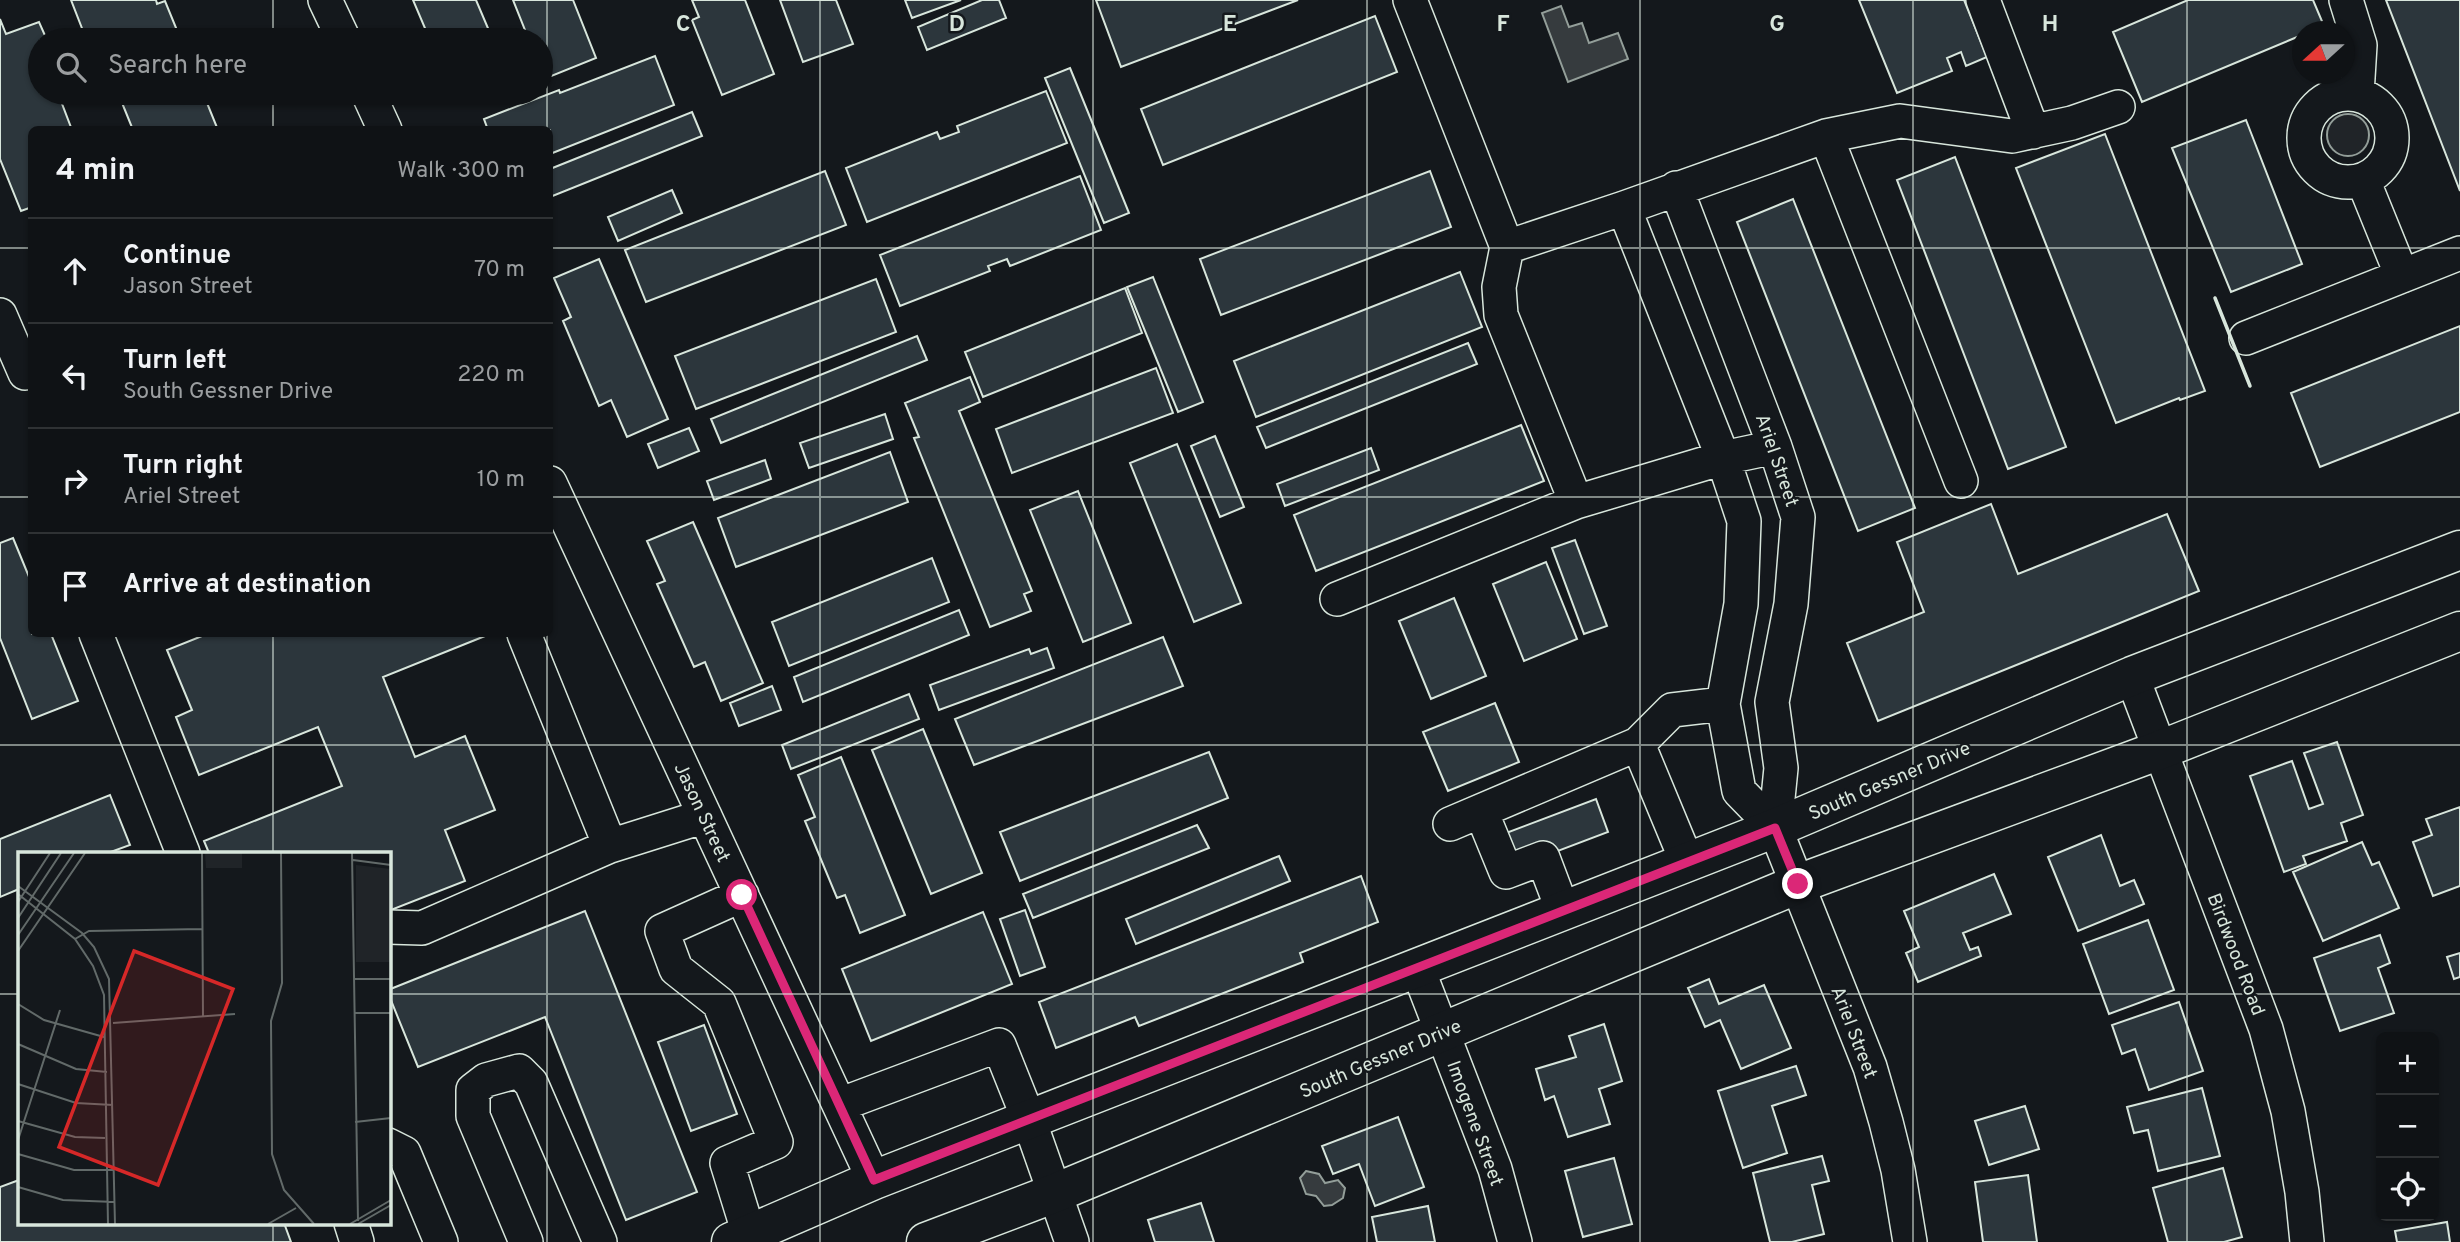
<!DOCTYPE html>
<meta charset="utf-8">
<style>
:root{--surface:#0f1215;--page:#181b1e;--text:#f1f3f6;--muted:#9b9ea0;--line:#2f3234}
body{margin:0;font-family:Overpass,sans-serif;background:var(--page);color:var(--text)}
.controls{position:absolute;right:21px;bottom:21px;display:grid;overflow:hidden;border-radius:10px;box-shadow:0 2px 5px #0004}
.controls button{width:63px;height:63px;display:grid;place-items:center;padding:0;border:0;border-bottom:2px solid var(--line);background:var(--surface);color:var(--text);font:35px sans-serif}
.compass{position:absolute;left:2292px;top:21px;width:63px;height:63px;border-radius:50%;background:var(--surface);box-shadow:0 2px 5px #0004;rotate:249deg}
.stop{position:absolute;width:21px;height:21px;margin:-16px;border:5px solid #db2777;border-radius:50%;background:#fff}
.stop.end{background:#db2777;border-color:#fff;box-shadow:0 2px 7px #0008}
.list{margin:0;padding:0;list-style:none}
h2{display:flex;justify-content:space-between;align-items:center;height:91px;margin:0;padding:0 28px;font-size:30px}
h2 small{font-size:23px;font-weight:400;color:var(--muted)}
.list li{display:grid;grid-template-columns:46px 1fr auto;gap:21px;align-items:center;box-sizing:border-box;height:105px;padding:0 28px;border-top:2px solid var(--line)}
.list b{display:block;font-size:26px;white-space:nowrap}
.list p{margin:0;font-size:23px;white-space:nowrap;color:var(--muted)}
.list em{font-size:23px;font-style:normal;color:var(--muted)}
.icon{flex:none;width:38px;height:38px;fill:none;stroke:currentColor;stroke-width:2;stroke-linecap:round;stroke-linejoin:round}
.map{position:relative;flex:none;width:2460px;height:1242px;overflow:hidden}
.search{position:absolute;background:var(--surface);box-shadow:0 2px 5px #0004;left:28px;top:28px;width:525px;height:77px;display:flex;align-items:center;gap:18px;box-sizing:border-box;padding:0 24px;border-radius:38px;color:var(--muted);font-size:26px}
.panel{position:absolute;background:var(--surface);box-shadow:0 2px 5px #0004;left:28px;top:126px;width:525px;height:511px;border-radius:10px}
.map>svg:first-child{display:block}
.green{fill:#202428;stroke:#939e99;stroke-width:2}
.water{fill:#363b3e;stroke:#939e99;stroke-width:2}
.building{fill:#2c363c;stroke:#d8e6dc;stroke-width:2}
.lines{fill:none;stroke-linecap:round;stroke-linejoin:round}
.minor-casing{stroke:#d8e6dc;stroke-width:36}
.major-casing{stroke:#d8e6dc;stroke-width:41}
.minor{stroke:#14181c;stroke-width:33}
.major{stroke:#14181c;stroke-width:38}
.wall{stroke:#d8e6dc;stroke-width:3.5}
.route{stroke:#db2777;stroke-width:9}
.grid{fill:none;stroke:#d8e6dc;stroke-width:2;stroke-opacity:0.55}
.labels{text-anchor:middle;stroke-width:5;stroke-linejoin:round;paint-order:stroke}
.street-label{font-size:19px;fill:#d8e6dc;stroke:#14181c}
.inset-road{fill:none;stroke:#626a69;stroke-width:2}
.view{fill:#d62828;fill-opacity:0.15;stroke:#d62828;stroke-width:3.5}
.inset-edge{fill:none;stroke:#d8e6dc;stroke-width:3.5}
.grid-label{font-size:23px;text-anchor:middle;font-weight:bold;fill:#d8e6dc;stroke:#14181c;stroke-width:5;stroke-linejoin:round;paint-order:stroke}
</style>
<div class="map">
<svg width="2460" height="1242" viewBox="0 0 2460 1242">
<rect width="100%" height="100%" fill="#14181c"/>
<path class="green" d="M2327 135a21 21 0 1 1 42 0a21 21 0 1 1-42 0Z"/>
<path class="water" d="M1561,6L1569,27L1582,23L1589,43L1618,33L1628,59L1568,82L1542,13Z
M1306,1171L1319,1174L1325,1183L1338,1180L1345,1188L1343,1198L1332,1205L1324,1206L1316,1196L1306,1194L1300,1178Z"/>
<path class="building" d="M71,0H156L157,4L165,1L181,40H97L93,33L85,36Z
M413,0H476L493,40H430Z
M513,0H573L596,58L544,79L541,69V40H529Z
M692,0H745L774,74L722,95L692,20L699,17Z
M780,0H836L853,44L803,62Z
M905,0H961L912,18Z
M982,0H999L1006,18L927,50L918,27Z
M1096,0H1298L1121,67Z
M1859,0H1964L1987,57L1966,66L1961,52L1947,58L1952,71L1897,93Z
M2188,0H2313L2324,26L2310,32H2302V35L2142,102L2113,32Z
M2386,0H2460V191Z
M1375,16L1397,72L1163,165L1141,109Z
M0,19L6,34L39,22L47,40H40V93H68L70,98L61,101L72,130H32V207L21,211L0,159Z
M655,56L674,105L550,154V130H488L484,119L559,90L560,93Z
M1070,68L1129,213L1104,223L1045,78Z
M1046,91L1067,143L867,222L846,168L937,132L940,139L959,132L957,126Z
M118,93H203L218,130H133Z
M465,93H491L469,102Z
M692,112L702,136L550,197V169Z
M2246,120L2302,264L2231,292L2172,148Z
M2105,134L2205,391L2180,400L2179,398L2116,423L2016,168Z
M1955,157L2066,447L2008,469L1897,180Z
M825,171L846,225L646,302L625,250Z
M1430,171L1451,227L1221,315L1200,259Z
M1080,176L1101,230L1010,266L1007,259L988,266L990,271L900,306L880,255Z
M672,190L682,213L618,241L608,217Z
M1793,199L1915,508L1858,531L1737,222Z
M599,259L668,419L627,437L611,400L599,406L563,321L571,317L554,278Z
M1460,272L1482,327L1256,417L1234,361Z
M1153,277L1203,402L1178,412L1127,287Z
M876,279L896,332L696,409L675,356Z
M1125,288L1142,333L983,397L965,352Z
M2460,326V412L2320,467L2291,393Z
M917,336L927,360L721,443L711,419Z
M1468,343L1477,364L1266,448L1257,427Z
M1156,368L1173,413L1012,473L996,429Z
M970,377L980,402L959,411L1032,591L1024,594L1031,611L990,627L914,438L919,437L905,403Z
M885,414L893,439L809,468L800,443Z
M1521,425L1544,481L1316,571L1294,515Z
M689,428L699,451L658,468L648,444Z
M1215,436L1244,507L1220,517L1191,446Z
M1177,444L1241,603L1194,622L1130,463Z
M1371,448L1379,470L1285,506L1277,484Z
M890,452L908,502L736,567L718,518Z
M765,460L771,479L714,500L707,481Z
M1078,491L1131,623L1083,642L1030,510Z
M1991,504L2018,574L2167,514L2199,591L1878,721L1847,643L1924,612L1897,542Z
M693,522L763,683L721,701L705,662L694,667L657,584L665,581L647,541Z
M13,538L32,584V634H51L78,701L32,719L0,638V543Z
M1575,540L1607,626L1584,634L1552,548Z
M932,558L949,602L789,666L772,622Z
M1546,562L1577,639L1524,661L1493,584Z
M1454,598L1486,676L1431,699L1399,621Z
M959,610L969,635L803,702L794,677Z
M207,634H490L383,677L415,757L465,736L495,810L445,830L465,881L391,910L388,903V853H209L204,841L342,786L318,727L199,775L176,717L192,710L167,650Z
M1163,637L1183,686L974,765L955,719Z
M1047,648L1054,668L939,710L930,685L1029,649L1031,654Z
M772,686L781,710L739,726L730,703Z
M909,694L919,719L791,769L782,745Z
M1495,703L1519,762L1448,791L1423,732Z
M923,729L982,873L931,894L872,750Z
M2337,742L2363,815L2341,823L2347,841L2303,856L2306,864L2284,872L2250,776L2292,761L2309,809L2323,804L2304,753Z
M1209,752L1228,798L1020,881L1000,832Z
M841,757L905,915L860,933L845,895L837,898L805,821L815,817L798,775Z
M110,795L130,845L108,853H19V889L0,897V839Z
M1596,799L1608,832L1518,866L1506,833Z
M2460,807V886L2433,896L2413,842L2432,835L2426,819Z
M1197,825L1209,848L1033,918L1023,894Z
M2101,835L2120,886L2134,880L2144,904L2078,931L2048,857Z
M2362,842L2372,865L2379,862L2399,908L2323,941L2293,872Z
M1279,856L1290,881L1136,944L1126,919Z
M1994,874L2011,914L1963,933L1970,950L1978,947L1981,956L1918,982L1906,953L1919,947L1904,911Z
M1361,876L1378,922L1300,953L1303,962L1139,1026L1135,1017L1056,1048L1039,1002Z
M1025,910L1045,967L1020,976L1000,919Z
M585,911L697,1192L626,1220L545,1017L418,1067L388,993V990Z
M983,912L1012,984L871,1041L842,969Z
M2148,920L2174,990L2109,1014L2083,944Z
M2380,935L2390,963L2378,968L2394,1013L2340,1031L2314,958Z
M2460,953V977L2454,979L2447,957Z
M1709,979L1719,1004L1764,985L1791,1048L1741,1069L1720,1020L1705,1027L1688,988Z
M2179,1002L2203,1071L2149,1090L2135,1049L2122,1054L2112,1025Z
M1604,1024L1622,1081L1599,1089L1610,1124L1568,1137L1554,1096L1545,1100L1536,1069L1576,1057L1569,1036Z
M704,1025L737,1114L691,1131L658,1042Z
M1796,1066L1806,1095L1772,1106L1787,1153L1743,1168L1718,1091Z
M2202,1088L2220,1156L2158,1171L2148,1130L2134,1133L2127,1107Z
M2025,1106L2039,1149L1989,1165L1975,1121Z
M1398,1117L1424,1187L1375,1206L1359,1164L1333,1174L1322,1146Z
M1822,1156L1829,1181L1812,1185L1824,1234L1792,1242H1770L1753,1173Z
M1614,1158L1632,1224L1583,1237L1565,1171Z
M2223,1168L2242,1237L2224,1242H2168L2153,1188Z
M2028,1175L2037,1242H1983L1975,1182Z
M19,1180V1223H284L291,1242H0V1187Z
M1201,1203L1214,1242H1155L1148,1220Z
M1428,1206L1435,1242H1377L1372,1217Z
M2447,1222L2450,1242H2397L2395,1231Z"/>
<g class="lines">
<defs>
<path id="minor" d="M325,0L344,40
M1410,0L1507,247L1499,287L1501,315L1576,502
M1983,0L2033,132
M2346,0L2360,45L2357,94
M368,93L385,130
M2304 138a44 44 0 1 1 88 0a44 44 0 1 1-88 0Z
M1826,136L1961,481
M2363,180L2402,276
M1676,188L1775,447L1798,517L1791,604L1772,702L1781,768L1775,828
M1624,208L1723,458L1744,521L1741,604L1723,704L1739,791L1775,828L1870,1067L1886,1122L1898,1170L1910,1242
M1507,247L1624,208L1826,136L1900,121L2012,136L2072,123L2118,107
M0,315L25,373
M2246,338L2460,253
M550,483L874,1180
M1337,599L1576,502L1723,458L1775,447
M96,634L183,853
M524,634L610,846
M2132,676L2266,1029L2288,1111L2302,1192L2307,1242
M1638,744L1672,710L1723,704
M1481,811L1506,872L1543,858L1563,911
M1450,824L1638,744L1687,862
M742,895L662,931L676,969L719,1003L776,1142L727,1163L749,1234
M388,927L422,928L610,846L705,816
M1417,967L1495,1169L1515,1242
M839,1105L999,1045L1029,1120L1072,1242
M388,1145L404,1153L441,1242
M351,1223L357,1242
M526,1242L473,1116V1090L486,1080L519,1071L531,1083L600,1242"/>
<path id="major" d="M731,1242L874,1180L1775,828L2132,676L2460,550
M926,1242L1055,1193L1798,884L2160,750L2460,631"/>
</defs>
<use href="#minor" class="minor-casing"/>
<use href="#major" class="major-casing"/>
<use href="#minor" class="minor"/>
<use href="#major" class="major"/>
<path class="wall" d="M2215,298L2250,386"/>
</g>
<g class="lines">
<path class="route" d="M742,895L874,1180L1775,828L1798,884"/>
</g>
<path class="grid" d="M273,0V40M547,0V130M820,0V1242M1093,0V1242M1367,0V1242M1640,0V1242M1913,0V1242M2187,0V1242M273,93V130M0,248H32M550,248H2460M0,497H32M550,497H2460M273,634V853M547,634V1242M0,745H2460M0,994H19M388,994H2460M273,1223V1242"/>
<g class="labels">
<g class="street-label">
<text transform="translate(1778 460) rotate(71)" y="7">Ariel Street</text>
<text transform="translate(1889 780) rotate(-23)" y="7">South Gessner Drive</text>
<text transform="translate(703 812) rotate(65)" y="7">Jason Street</text>
<text transform="translate(2237 954) rotate(69)" y="7">Birdwood Road</text>
<text transform="translate(1855 1032) rotate(69)" y="7">Ariel Street</text>
<text transform="translate(1380 1058) rotate(-23)" y="7">South Gessner Drive</text>
<text transform="translate(1476 1123) rotate(70)" y="7">Imogene Street</text>
</g>
</g>
<g transform="translate(18 852)">
<rect width="373" height="373" fill="#14181c"/>
<path d="M187,1H224V16H188ZM338,13L373,17V110H338Z" fill="#202428"/>
<path class="inset-road" d="M184,1L185,165M263,1L264,131L253,169L254,302L266,338L296,372M334,1L340,369M335,8L373,13M0,34L64,81L76,95L91,127L97,372M0,42L57,87L75,114L86,143L90,372M0,50L32,1M0,66L43,1M0,83L56,1M57,87L71,79L184,77M0,99L67,1M336,127H373M0,152L26,168L86,185M336,161H373M95,171L217,162M0,192L58,217L89,220M0,232L58,251L95,253M0,269L57,285L87,286M337,270L373,266M0,288L42,158M0,302L56,318H96M0,335L45,348L97,350M250,372L278,356M332,372L373,348M340,372L373,353"/>
<path class="view" d="M116,99L215,137L140,333L41,295Z"/>
<rect width="373" height="373" class="inset-edge"/>
</g>
<g class="grid-label">
<text x="683" y="31">C</text>
<text x="957" y="31">D</text>
<text x="1230" y="31">E</text>
<text x="1503" y="31">F</text>
<text x="1777" y="31">G</text>
<text x="2050" y="31">H</text>
</g>
</svg>
<div class="controls">
<button>+</button>
<button>−</button>
<button><svg class="icon" aria-label="locate" viewBox="0 0 24 24"><circle cx="12" cy="12" r="6"/><path d="M12 2v4M12 18v4M2 12h4M18 12h4"/></svg></button>
</div>
<svg class="compass" viewBox="-18 -18 36 36"><path d="M0-13l5 13h-10z" fill="#e53935"/><path d="M0 13l5-13h-10z" fill="#9b9ea0"/></svg>
<div class="stop" style="left:742px;top:895px"></div>
<div class="stop end" style="left:1798px;top:884px"></div>
<div class="search"><svg class="icon" aria-label="search" viewBox="0 0 24 24"><circle cx="10" cy="10" r="6"/><path d="M15 15l6 6"/></svg>Search here</div>
<section class="panel">
<h2>4 min<small>Walk · 300 m</small></h2>
<ul class="list">
<li><svg class="icon" aria-label="ahead" viewBox="0 0 24 24"><path d="M12 20V5M6 11l6-6 6 6"/></svg><div><b>Continue</b><p>Jason Street</p></div><em>70 m</em></li>
<li><svg class="icon" aria-label="left" viewBox="0 0 24 24"><path d="M17 20v-9H6M10 6l-5 5 5 5"/></svg><div><b>Turn left</b><p>South Gessner Drive</p></div><em>220 m</em></li>
<li><svg class="icon" aria-label="right" viewBox="0 0 24 24"><path d="M7 20v-9h11M14 6l5 5-5 5"/></svg><div><b>Turn right</b><p>Ariel Street</p></div><em>10 m</em></li>
<li><svg class="icon" aria-label="arrive" viewBox="0 0 24 24"><path d="M6 21V4h12l-3 4 3 4H6"/></svg><div><b>Arrive at destination</b></div></li>
</ul>
</section>
</div>
